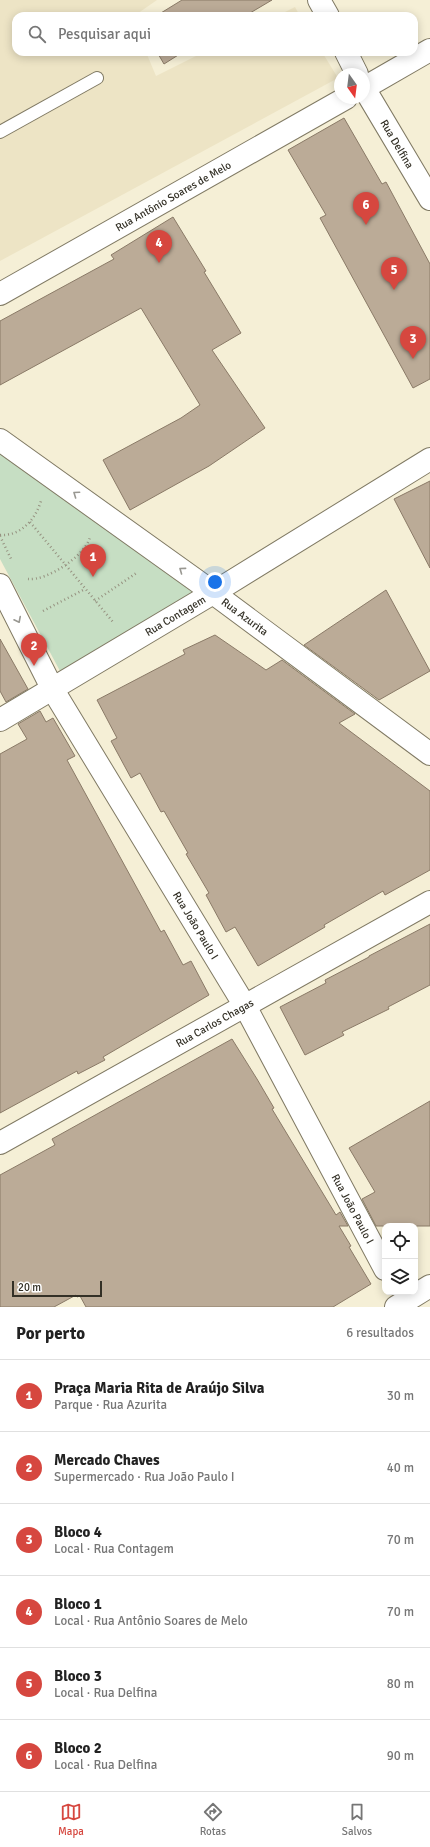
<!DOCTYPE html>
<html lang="pt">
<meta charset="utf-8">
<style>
:root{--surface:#fff;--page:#f6f6f6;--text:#222;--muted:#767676;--line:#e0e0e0;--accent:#d6473f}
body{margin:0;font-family:Signika,sans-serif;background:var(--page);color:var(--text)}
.controls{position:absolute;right:12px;bottom:12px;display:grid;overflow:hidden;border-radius:8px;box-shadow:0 2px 10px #0003}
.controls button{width:36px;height:36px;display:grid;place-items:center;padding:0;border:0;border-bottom:1px solid var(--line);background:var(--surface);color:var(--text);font:20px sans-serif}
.compass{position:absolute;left:334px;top:68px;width:36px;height:36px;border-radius:50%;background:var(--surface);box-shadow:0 2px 10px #0003;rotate:166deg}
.scale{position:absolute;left:12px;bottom:10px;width:90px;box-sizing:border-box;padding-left:4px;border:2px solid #333026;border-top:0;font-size:11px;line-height:14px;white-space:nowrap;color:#333026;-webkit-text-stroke:3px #fff;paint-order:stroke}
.you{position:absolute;left:215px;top:582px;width:14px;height:14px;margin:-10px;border:3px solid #fff;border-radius:50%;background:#1a73e8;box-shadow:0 0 0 6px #1a73e833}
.badge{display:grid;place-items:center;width:26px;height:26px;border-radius:50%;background:var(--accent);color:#fff;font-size:13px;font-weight:700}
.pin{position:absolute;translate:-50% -33px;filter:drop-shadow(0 1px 2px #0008)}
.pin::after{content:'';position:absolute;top:21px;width:14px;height:12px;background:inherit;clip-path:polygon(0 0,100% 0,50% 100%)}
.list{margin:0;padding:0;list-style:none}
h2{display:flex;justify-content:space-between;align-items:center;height:52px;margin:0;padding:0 16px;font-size:17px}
h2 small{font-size:13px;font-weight:400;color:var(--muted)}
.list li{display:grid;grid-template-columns:26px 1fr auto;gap:12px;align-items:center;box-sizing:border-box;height:72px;padding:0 16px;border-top:1px solid var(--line)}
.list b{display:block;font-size:15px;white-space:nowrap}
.list p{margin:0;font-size:13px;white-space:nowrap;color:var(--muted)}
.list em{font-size:13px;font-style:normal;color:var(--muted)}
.icon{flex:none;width:22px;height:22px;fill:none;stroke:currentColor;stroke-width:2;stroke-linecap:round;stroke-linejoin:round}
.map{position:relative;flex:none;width:430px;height:1307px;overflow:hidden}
.search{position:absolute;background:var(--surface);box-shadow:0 2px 10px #0003;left:12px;right:12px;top:12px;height:44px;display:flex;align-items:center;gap:10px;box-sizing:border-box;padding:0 14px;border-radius:12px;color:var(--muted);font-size:15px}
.sheet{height:484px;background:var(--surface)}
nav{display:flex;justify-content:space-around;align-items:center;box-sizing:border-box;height:56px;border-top:1px solid var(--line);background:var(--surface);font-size:11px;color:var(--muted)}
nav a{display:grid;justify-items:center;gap:2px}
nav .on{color:var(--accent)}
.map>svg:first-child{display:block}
.built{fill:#ede4c5}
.green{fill:#c6dec3}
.building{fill:#bbab97;stroke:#8a7a67}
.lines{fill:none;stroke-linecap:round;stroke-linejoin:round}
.service-casing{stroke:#807a64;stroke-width:14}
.minor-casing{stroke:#807a64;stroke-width:24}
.path{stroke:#969280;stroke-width:2.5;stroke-dasharray:1 3;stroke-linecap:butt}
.service{stroke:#fff;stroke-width:12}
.minor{stroke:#fff;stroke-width:22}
.oneway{stroke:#999892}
.labels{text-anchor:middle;stroke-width:4;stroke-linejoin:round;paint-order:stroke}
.street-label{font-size:11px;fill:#333026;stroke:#fff}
</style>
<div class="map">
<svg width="430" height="1307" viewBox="0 0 430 1307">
<rect width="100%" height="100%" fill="#f5efd6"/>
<path class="built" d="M0,0H157L134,16H16V52H146L156,76L204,52H322L338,78L0,261Z
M295,7L300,16H277Z"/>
<path class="green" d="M0,452L202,594L60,671L0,559Z"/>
<path class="building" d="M182,0H272L245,16H156Z
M157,52H183L164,64Z
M344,118L382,184L386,182L430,264V379L413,388L320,218L326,215L288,150Z
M173,217L206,271L204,272L241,333L212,350L265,428L209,466L130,510L103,460L181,418L200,405L141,308L0,385V321L114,259L111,255Z
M430,481V568L394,499Z
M386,590L430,671L379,700L304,645Z
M215,635L266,670L282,660L355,714L339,723L430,791V870L385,895L383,891L324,925L325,927L258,966L235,927L226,932L206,895L209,893L186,854L188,853L164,811L161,812L140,773L131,778L111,741L117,738L97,700L185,654L183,650Z
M0,639L28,689L6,702L0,691Z
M40,711L46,722L53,718L75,756L67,760L161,932L164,930L183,965L191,961L209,995L103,1057L105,1060L78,1074L77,1071L0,1113V754L27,739L18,724Z
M430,924V985L388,1007L389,1009L342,1032L344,1035L305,1055L280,1007L326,983L325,980L369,957V956Z
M232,1039L257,1079L274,1108L272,1109L336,1215L340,1212L348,1226H339L351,1246L349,1247L371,1284L333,1307H86L80,1296L77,1297L76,1295L54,1307H0V1175L55,1145L52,1139Z
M430,1101V1226H376L362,1199L375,1192L349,1148Z"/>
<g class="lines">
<defs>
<path id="service" d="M0,132L97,78"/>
<g id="minor">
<path d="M319,0L328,16"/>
<path d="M346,52L357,74"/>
<path id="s1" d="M364,88L430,199"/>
<path d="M364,88L430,50"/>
<path id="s2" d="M0,294L346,98"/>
<path id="s3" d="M0,440L197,581L430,754"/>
<path id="s4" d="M0,585L53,690L245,1006L385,1269"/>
<path id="s5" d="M0,720L213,593L430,459"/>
<path id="s6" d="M0,1143L430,902"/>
<path d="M396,1307L430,1286"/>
</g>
</defs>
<use href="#service" class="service-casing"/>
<use href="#minor" class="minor-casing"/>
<path class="path" d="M30,522L113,622
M0,535C21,536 35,520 41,501
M0,536L12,561
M28,579C47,581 85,556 90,537
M95,601L138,572
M43,611L85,589"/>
<use href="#service" class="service"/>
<use href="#minor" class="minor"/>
</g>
<defs><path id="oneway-chevron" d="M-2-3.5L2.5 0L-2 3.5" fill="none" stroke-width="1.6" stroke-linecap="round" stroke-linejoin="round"/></defs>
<g class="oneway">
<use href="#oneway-chevron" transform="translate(76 494) rotate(-145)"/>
<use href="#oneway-chevron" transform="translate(182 570) rotate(-144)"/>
<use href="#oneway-chevron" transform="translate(18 620) rotate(63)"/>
</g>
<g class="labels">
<g class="street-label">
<text dy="4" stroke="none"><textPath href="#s1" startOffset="65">Rua Delfina</textPath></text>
<text dy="4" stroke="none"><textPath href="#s2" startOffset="199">Rua Antônio Soares de Melo</textPath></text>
<text dy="4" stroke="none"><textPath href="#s5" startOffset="204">Rua Contagem</textPath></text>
<text dy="4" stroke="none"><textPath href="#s3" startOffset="302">Rua Azurita</textPath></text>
<text dy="4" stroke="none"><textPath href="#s4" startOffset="393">Rua João Paulo I</textPath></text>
<text dy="4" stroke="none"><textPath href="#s6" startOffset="246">Rua Carlos Chagas</textPath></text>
<text dy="4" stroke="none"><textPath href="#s4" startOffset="717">Rua João Paulo I</textPath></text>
</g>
</g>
</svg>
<div class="controls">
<button><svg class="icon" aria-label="locate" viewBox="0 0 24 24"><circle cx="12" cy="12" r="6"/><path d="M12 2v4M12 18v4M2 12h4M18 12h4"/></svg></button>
<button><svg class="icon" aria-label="layers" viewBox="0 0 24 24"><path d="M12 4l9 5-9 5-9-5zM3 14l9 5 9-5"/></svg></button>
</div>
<svg class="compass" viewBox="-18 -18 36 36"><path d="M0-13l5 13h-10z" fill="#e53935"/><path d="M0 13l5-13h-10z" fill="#767676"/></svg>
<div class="scale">20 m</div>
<div class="you"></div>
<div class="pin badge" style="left:93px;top:577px">1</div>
<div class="pin badge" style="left:34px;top:666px">2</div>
<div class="pin badge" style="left:413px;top:359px">3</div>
<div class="pin badge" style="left:159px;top:263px">4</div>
<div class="pin badge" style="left:394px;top:290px">5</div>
<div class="pin badge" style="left:366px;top:225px">6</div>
<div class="search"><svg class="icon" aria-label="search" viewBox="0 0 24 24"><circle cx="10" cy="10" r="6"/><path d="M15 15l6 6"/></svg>Pesquisar aqui</div>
</div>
<section class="sheet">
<h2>Por perto<small>6 resultados</small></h2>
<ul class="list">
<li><span class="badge">1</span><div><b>Praça Maria Rita de Araújo Silva</b><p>Parque · Rua Azurita</p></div><em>30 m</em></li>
<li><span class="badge">2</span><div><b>Mercado Chaves</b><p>Supermercado · Rua João Paulo I</p></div><em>40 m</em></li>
<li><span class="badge">3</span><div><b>Bloco 4</b><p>Local · Rua Contagem</p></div><em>70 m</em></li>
<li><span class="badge">4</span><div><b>Bloco 1</b><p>Local · Rua Antônio Soares de Melo</p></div><em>70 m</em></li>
<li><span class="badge">5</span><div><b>Bloco 3</b><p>Local · Rua Delfina</p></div><em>80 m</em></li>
<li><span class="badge">6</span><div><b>Bloco 2</b><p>Local · Rua Delfina</p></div><em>90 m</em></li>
</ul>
</section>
<nav>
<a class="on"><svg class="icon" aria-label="map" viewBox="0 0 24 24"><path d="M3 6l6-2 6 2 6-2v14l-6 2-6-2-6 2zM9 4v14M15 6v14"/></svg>Mapa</a>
<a><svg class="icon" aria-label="directions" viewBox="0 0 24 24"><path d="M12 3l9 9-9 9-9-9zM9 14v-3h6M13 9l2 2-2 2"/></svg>Rotas</a>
<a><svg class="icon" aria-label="saved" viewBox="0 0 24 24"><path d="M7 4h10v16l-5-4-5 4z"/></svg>Salvos</a>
</nav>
